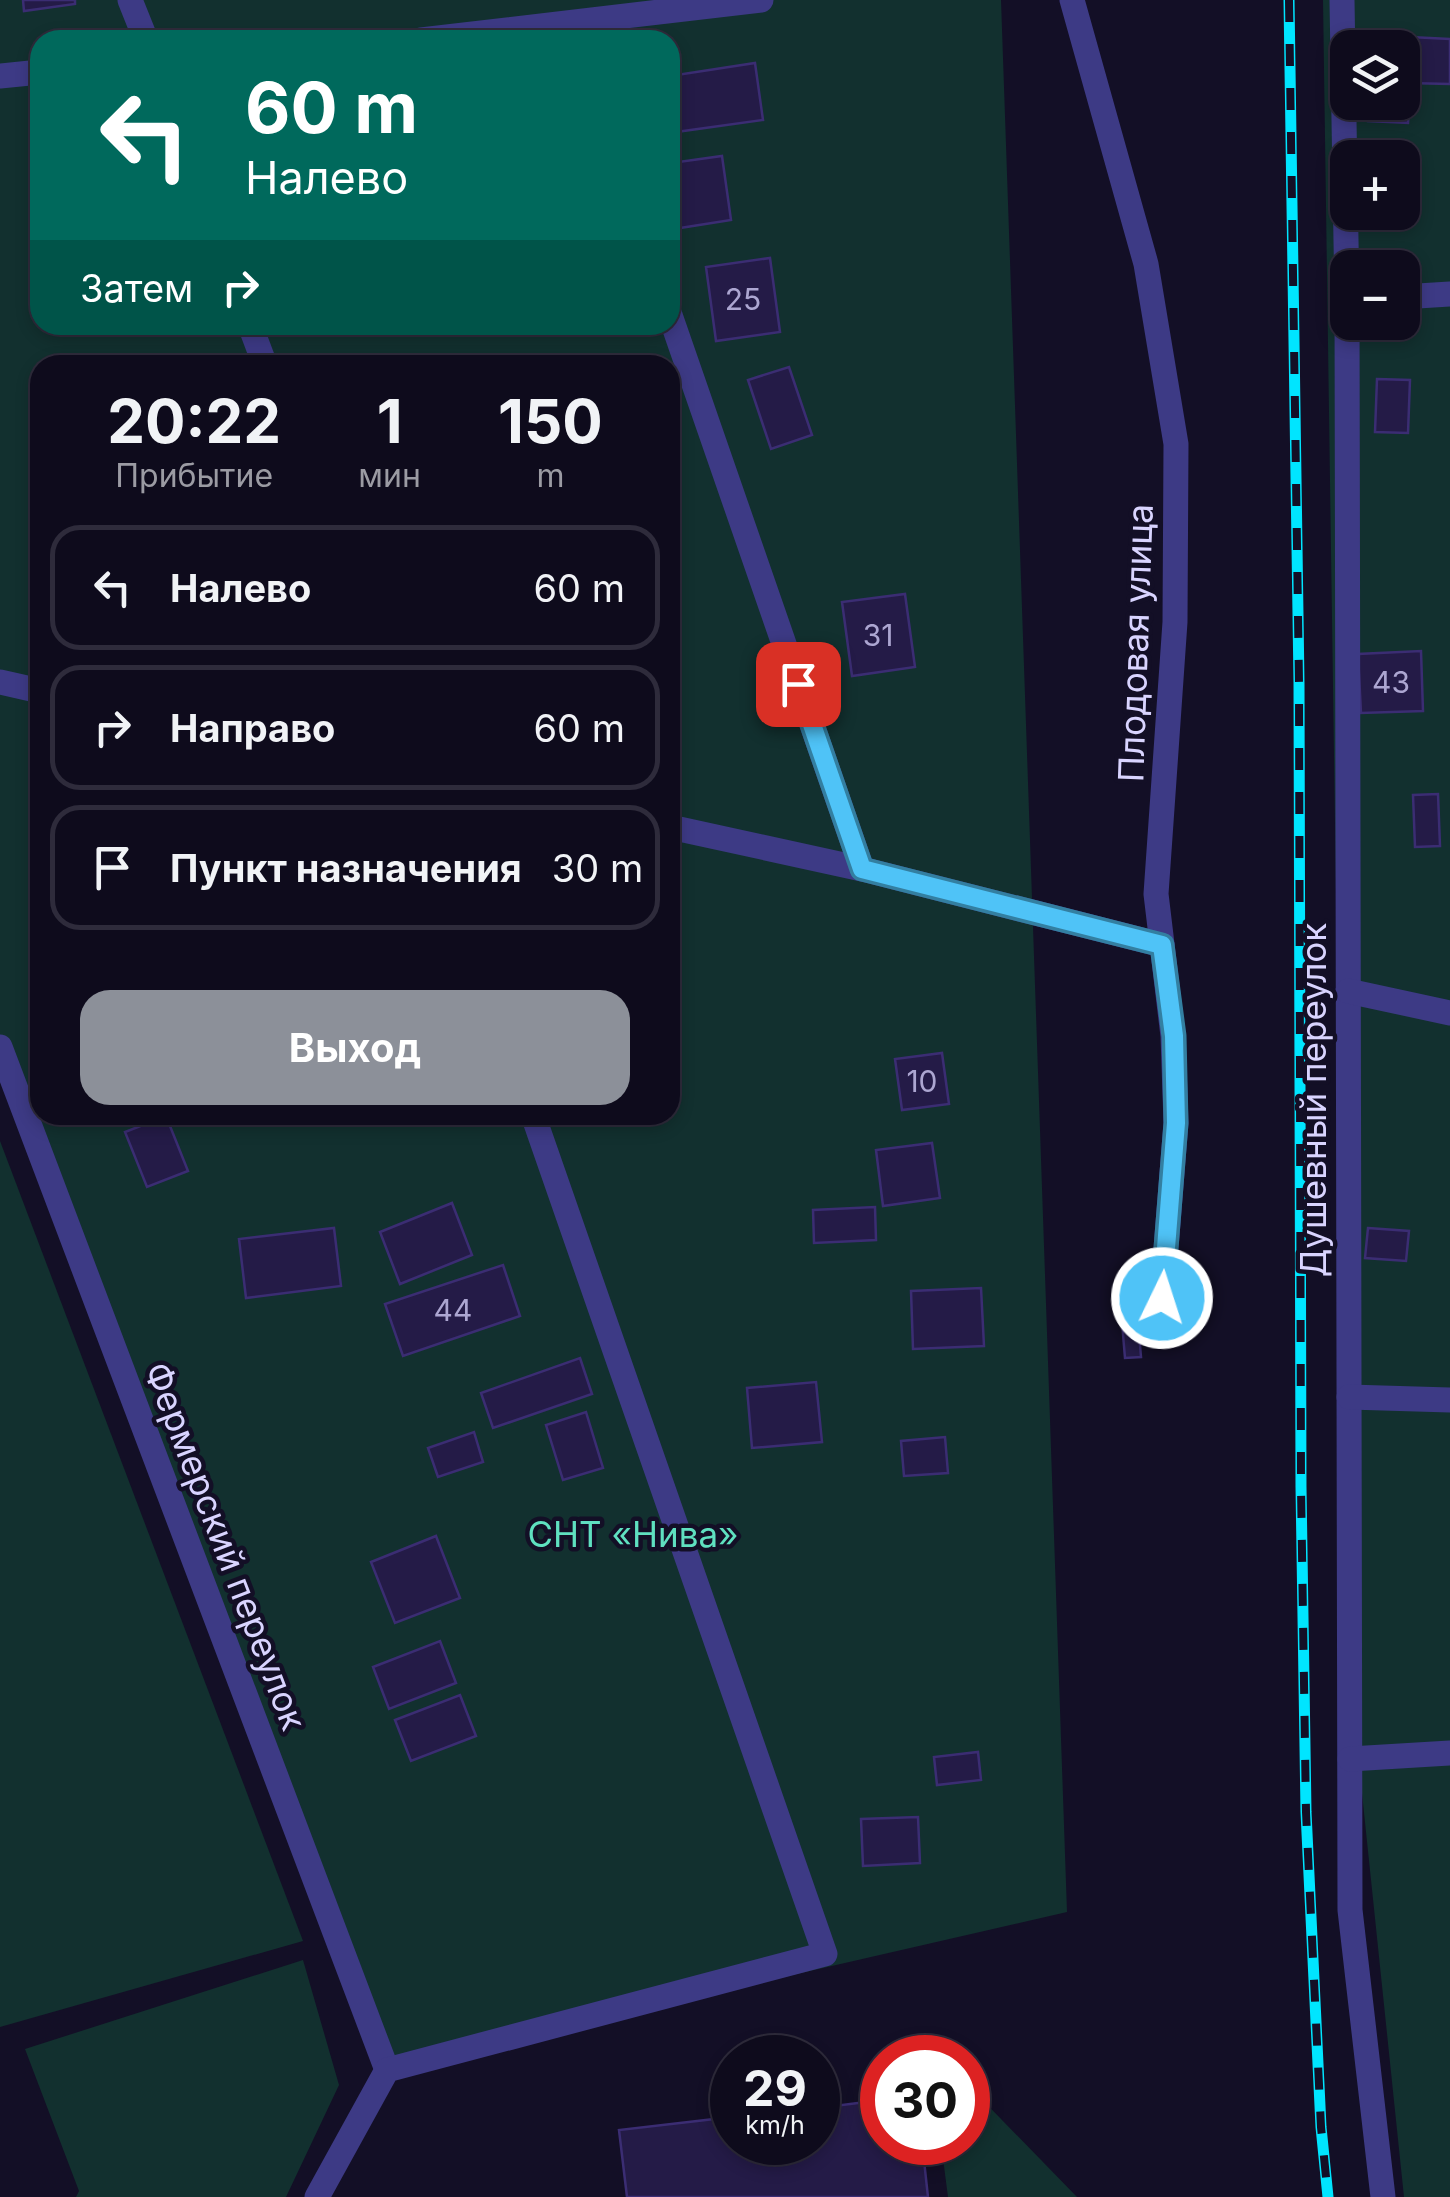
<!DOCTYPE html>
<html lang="ru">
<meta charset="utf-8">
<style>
body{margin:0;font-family:Inter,sans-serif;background:#1c1929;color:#f1f3f6;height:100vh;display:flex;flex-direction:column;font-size:38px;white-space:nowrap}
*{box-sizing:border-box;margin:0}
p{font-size:32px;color:#9b9ba3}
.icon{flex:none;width:55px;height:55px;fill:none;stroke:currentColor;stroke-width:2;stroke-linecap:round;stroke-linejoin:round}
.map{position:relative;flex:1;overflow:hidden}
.drawer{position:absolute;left:30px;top:355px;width:650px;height:770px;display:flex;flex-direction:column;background:#0e0b1c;border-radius:30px;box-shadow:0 5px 15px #0003,0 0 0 2px #2e2b3b}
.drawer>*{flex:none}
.banner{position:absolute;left:30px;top:30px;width:650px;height:305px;border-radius:30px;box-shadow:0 5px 15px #0003,0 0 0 2px #2e2b3b;background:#00695c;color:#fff;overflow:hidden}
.tools{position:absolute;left:1330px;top:30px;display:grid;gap:20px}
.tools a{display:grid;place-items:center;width:90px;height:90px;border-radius:20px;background:#0e0b1c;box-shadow:0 5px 15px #0003,0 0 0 2px #2e2b3b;font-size:50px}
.speed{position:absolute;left:710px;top:2035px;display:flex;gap:20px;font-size:50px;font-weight:700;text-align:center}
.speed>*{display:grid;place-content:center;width:130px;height:130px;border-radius:50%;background:#0e0b1c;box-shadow:0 5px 15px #0003,0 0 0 2px #2e2b3b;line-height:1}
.speed small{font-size:25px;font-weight:400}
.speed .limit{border:15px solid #d22;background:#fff;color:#111}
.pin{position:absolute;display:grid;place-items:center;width:85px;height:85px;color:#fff;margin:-42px;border-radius:20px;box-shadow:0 5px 15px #0006}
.me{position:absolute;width:110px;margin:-55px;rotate:4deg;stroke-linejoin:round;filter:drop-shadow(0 0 8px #0008)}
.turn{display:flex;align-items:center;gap:35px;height:210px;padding:0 50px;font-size:45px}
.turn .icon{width:130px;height:130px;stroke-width:2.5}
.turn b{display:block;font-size:70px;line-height:85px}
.then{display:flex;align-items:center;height:95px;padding:0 50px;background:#0003;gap:20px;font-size:38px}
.eta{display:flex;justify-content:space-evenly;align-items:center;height:170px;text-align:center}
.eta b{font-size:60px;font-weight:700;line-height:70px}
.cta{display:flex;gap:20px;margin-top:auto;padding:20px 50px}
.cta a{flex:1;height:115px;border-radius:30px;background:#8c9099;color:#fff;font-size:40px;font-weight:700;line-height:115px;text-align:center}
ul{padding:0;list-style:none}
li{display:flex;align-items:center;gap:30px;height:125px;margin:0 20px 15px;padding:0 30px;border:5px solid #2e2b3b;border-radius:30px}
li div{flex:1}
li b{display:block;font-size:38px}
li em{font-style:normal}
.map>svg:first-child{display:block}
.green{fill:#12302f;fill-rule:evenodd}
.building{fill:#241b47;stroke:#3b2d73;stroke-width:2.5}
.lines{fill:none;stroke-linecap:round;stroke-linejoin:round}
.minor{stroke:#3d3a85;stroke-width:25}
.rail-casing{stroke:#00e5ff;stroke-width:11}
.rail{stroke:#130f26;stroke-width:8;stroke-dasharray:22;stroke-linecap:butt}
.route-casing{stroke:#337fa1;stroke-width:25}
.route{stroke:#4fc3f7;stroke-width:18}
.labels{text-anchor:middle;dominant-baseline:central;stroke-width:9;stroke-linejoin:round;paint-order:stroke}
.number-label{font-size:30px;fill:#aca6d1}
.street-label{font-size:35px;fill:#d9d4ff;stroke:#130f26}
.park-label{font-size:35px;fill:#5fe0c0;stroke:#130f26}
</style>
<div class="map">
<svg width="1450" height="2197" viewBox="0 0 1450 2197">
<rect width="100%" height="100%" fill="#130f26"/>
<!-- green -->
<g class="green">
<path d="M0,0H1001L1067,1912L387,2068L0,1041ZM40,40H670V325H40ZM40,365H670V1115H40Z"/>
<path d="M1323,0H1450V2197H1404L1347,1649ZM1348,48H1402V102H1348ZM1348,158H1402V212H1348ZM1348,268H1402V322H1348Z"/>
<path d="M0,1141L303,1941L0,2027Z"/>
<path d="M303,1960L339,2085L286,2197H76L79,2191L25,2049Z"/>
<path d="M968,2085L1077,2197H948L941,2143L968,2142Z"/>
</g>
<!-- building -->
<g class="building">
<path d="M23,0H75V4L24,11Z"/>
<path d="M1410,37L1450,39V84L1408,83Z"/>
<path d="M755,63L763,120L676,132L670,76Z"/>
<path d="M1402,95H1410L1408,123L1368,121L1369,102H1402Z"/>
<path d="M722,156L731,220L680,228L671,163Z"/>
<path d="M770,258L780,332L716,341L706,267Z"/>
<path d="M789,367L812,435L771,449L748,380Z"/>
<path d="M1377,379L1410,380L1408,433L1375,432Z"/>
<path d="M905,594L915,667L852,676L842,602Z"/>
<path d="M1421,651L1423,711L1361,713L1358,654Z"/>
<path d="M1438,794L1440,846L1415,847L1413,795Z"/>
<path d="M942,1053L949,1104L902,1110L895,1059Z"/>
<path d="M166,1116L188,1171L147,1187L125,1132Z"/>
<path d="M932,1143L940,1198L883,1206L876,1150Z"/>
<path d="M452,1203L472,1255L400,1284L380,1232Z"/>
<path d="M875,1207L876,1240L814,1243L813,1210Z"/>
<path d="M334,1228L341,1286L246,1298L239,1239Z"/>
<path d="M1368,1228L1409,1231L1406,1261L1365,1258Z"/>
<path d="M503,1265L520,1316L403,1356L385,1304Z"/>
<path d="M981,1288L984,1346L913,1349L911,1291Z"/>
<path d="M1138,1321L1141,1357L1125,1358L1122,1322Z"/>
<path d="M580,1358L592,1394L493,1428L481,1393Z"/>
<path d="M816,1382L822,1442L752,1448L747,1388Z"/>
<path d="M586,1412L603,1468L563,1480L546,1425Z"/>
<path d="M474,1432L483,1462L438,1477L428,1448Z"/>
<path d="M945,1437L948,1473L904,1476L901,1441Z"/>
<path d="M436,1536L460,1598L395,1623L371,1562Z"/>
<path d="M440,1641L456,1683L389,1709L373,1667Z"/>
<path d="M460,1695L476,1736L411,1761L395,1720Z"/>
<path d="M978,1752L981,1780L937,1785L934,1757Z"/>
<path d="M918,1817L920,1863L863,1866L861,1819Z"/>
<path d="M882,2100V2142H922L928,2197H627L619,2130L732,2117V2142H818V2108Z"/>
</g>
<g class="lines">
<!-- minor -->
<g class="minor">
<path d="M130,0L146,40"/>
<path d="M1072,0L1146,264L1176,444L1175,622L1156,894L1173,1036L1176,1123L1162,1298"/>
<path d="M1342,0L1347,300L1350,1910L1383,2197"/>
<path d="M421,40L761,0"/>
<path d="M0,76L40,72"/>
<path d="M1402,297L1450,294"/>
<path d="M670,315L862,869"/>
<path d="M250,325L265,365"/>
<path d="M0,682L40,691"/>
<path d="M670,827L862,869L1162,945"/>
<path d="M1348,991L1450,1013"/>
<path d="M0,1047L387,2070"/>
<path d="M1349,1397L1450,1400"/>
<path d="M1350,1759L1450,1753"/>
<path d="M317,2197L387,2070L825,1954L533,1115"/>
</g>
<defs>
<path id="rail" d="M1289,0L1299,683L1301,1487L1306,1812L1321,2127L1328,2197"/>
</defs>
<!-- rail casing -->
<use href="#rail" class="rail-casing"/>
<!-- rail -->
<use href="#rail" class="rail"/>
</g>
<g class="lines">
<defs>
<path id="route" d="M798,684L862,869L1162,945L1174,1036L1176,1123L1162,1298"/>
</defs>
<!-- route casing -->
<use href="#route" class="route-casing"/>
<!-- route -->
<use href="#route" class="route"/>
</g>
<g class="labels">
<!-- number labels -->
<g class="number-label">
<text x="743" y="299">25</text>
<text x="878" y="635">31</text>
<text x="1391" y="682">43</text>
<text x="922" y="1081">10</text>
<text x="453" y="1310">44</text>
</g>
<!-- street labels -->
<g class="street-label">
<text transform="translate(1135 643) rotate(-88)">Плодовая улица</text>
<text transform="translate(1313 1100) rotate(-90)">Душевный переулок</text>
<text transform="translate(226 1546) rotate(69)">Фермерский переулок</text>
</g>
<!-- park labels -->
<g class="park-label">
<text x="633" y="1534">СНТ «Нива»</text>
</g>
</g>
</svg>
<div class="tools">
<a><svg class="icon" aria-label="layers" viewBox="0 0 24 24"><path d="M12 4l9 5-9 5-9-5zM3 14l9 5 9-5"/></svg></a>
<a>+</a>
<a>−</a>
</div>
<div class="speed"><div>29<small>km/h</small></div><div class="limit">30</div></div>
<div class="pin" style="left:798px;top:684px;background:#d93025"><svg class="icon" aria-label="arrive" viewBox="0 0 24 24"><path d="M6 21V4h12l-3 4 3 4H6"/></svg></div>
<svg class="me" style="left:1162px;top:1298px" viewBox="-20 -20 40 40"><circle r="17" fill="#4fc3f7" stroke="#fff" stroke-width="3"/><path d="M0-11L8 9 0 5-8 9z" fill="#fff"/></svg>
<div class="banner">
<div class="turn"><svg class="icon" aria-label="left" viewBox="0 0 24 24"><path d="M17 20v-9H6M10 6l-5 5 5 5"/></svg><div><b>60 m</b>Налево</div></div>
<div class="then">Затем<svg class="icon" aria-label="right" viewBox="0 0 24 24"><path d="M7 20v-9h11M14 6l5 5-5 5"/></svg></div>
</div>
<section class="drawer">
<div class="eta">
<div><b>20:22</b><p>Прибытие</p></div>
<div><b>1</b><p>мин</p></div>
<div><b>150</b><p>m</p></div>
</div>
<ul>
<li><svg class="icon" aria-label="left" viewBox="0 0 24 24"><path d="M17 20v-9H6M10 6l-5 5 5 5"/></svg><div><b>Налево</b></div><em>60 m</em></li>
<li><svg class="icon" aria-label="right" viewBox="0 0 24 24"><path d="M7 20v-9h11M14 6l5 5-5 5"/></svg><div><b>Направо</b></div><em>60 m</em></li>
<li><svg class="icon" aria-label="arrive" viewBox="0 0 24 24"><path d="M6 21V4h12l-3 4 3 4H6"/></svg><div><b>Пункт назначения</b></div><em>30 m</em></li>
</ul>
<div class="cta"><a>Выход</a></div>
</section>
</div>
